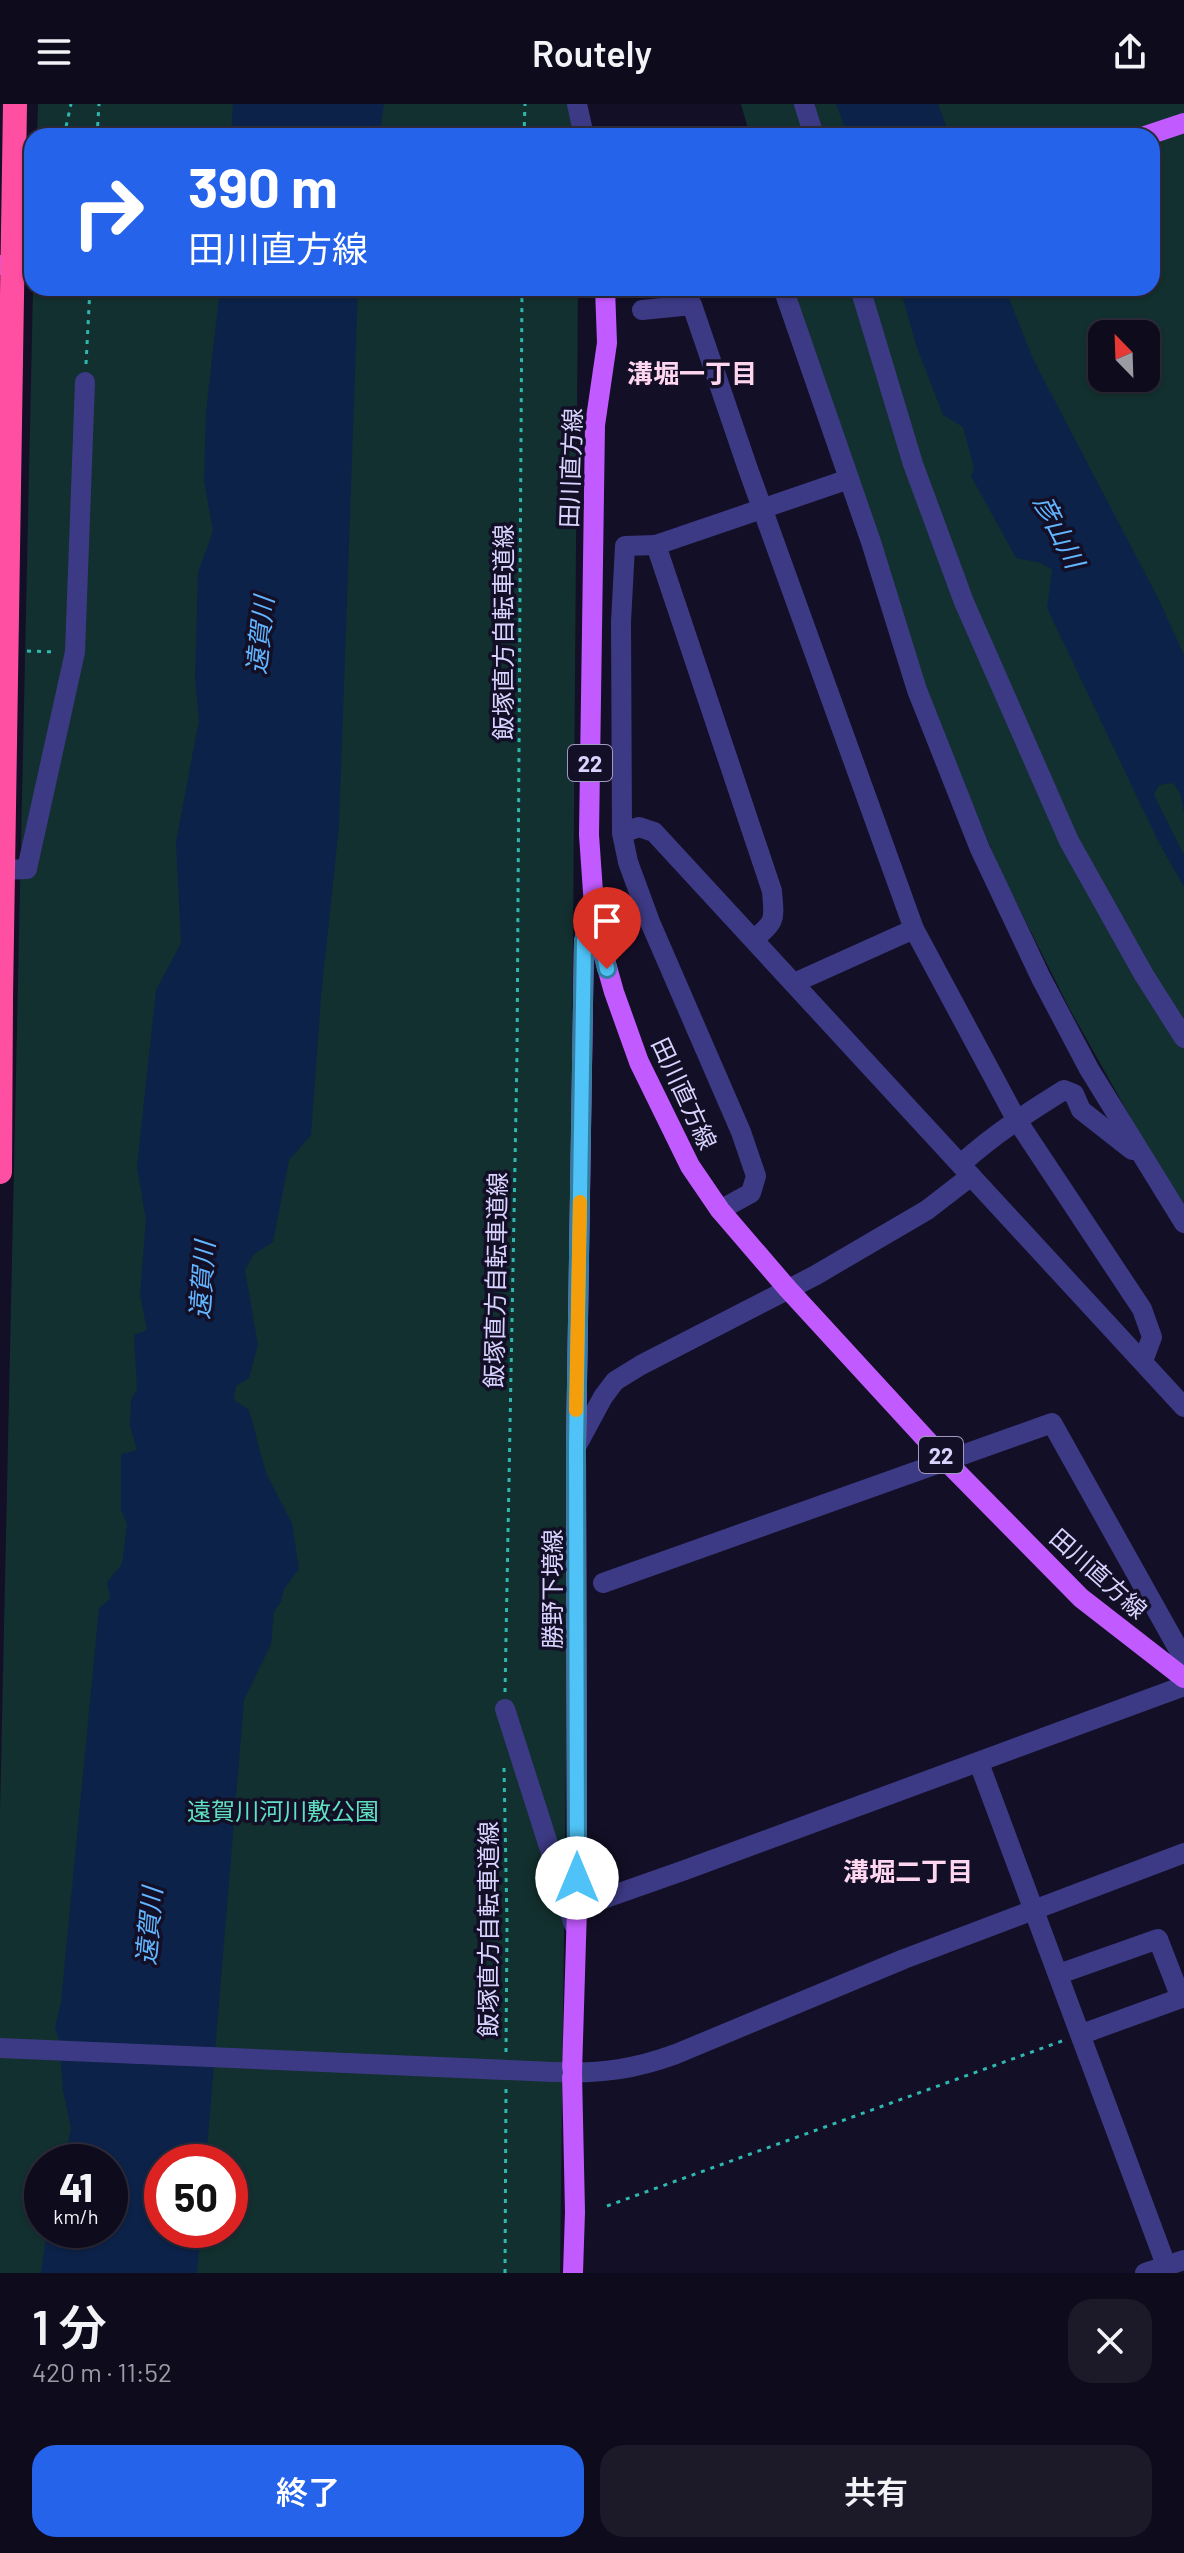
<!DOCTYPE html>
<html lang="ja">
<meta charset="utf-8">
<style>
body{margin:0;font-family:Barlow,"Noto Sans JP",sans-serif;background:#1c1929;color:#f1f3f6;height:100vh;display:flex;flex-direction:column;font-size:30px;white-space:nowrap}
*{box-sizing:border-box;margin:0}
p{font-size:26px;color:#9b9ba3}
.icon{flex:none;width:44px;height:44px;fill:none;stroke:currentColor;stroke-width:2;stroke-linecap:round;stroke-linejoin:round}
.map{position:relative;height:2169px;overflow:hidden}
.sheet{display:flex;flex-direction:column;background:#0e0b1c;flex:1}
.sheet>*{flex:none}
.top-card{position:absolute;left:24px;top:24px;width:1136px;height:168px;border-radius:24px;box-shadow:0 2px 6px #0004,0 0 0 2px #2e2b3b;background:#2563eb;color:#fff;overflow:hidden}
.needle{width:52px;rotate:337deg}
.fabs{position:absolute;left:1088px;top:216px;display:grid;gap:16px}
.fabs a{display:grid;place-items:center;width:72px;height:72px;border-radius:16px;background:#0e0b1c;box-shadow:0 2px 6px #0004,0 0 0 2px #2e2b3b;font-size:40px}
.speed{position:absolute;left:24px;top:2040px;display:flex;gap:16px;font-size:40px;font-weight:700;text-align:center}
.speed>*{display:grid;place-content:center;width:104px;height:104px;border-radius:50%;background:#0e0b1c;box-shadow:0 2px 6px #0004,0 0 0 2px #2e2b3b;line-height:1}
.speed small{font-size:20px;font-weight:400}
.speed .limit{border:12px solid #d22;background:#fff;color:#111}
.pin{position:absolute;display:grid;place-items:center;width:68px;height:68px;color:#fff;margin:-82px -34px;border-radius:50% 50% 50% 0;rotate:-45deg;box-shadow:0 0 8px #0007}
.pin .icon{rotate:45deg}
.me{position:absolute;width:88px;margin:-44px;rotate:0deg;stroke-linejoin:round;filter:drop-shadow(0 0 6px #0008)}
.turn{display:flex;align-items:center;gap:28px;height:168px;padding:0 32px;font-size:36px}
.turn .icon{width:104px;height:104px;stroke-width:2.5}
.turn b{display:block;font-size:56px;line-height:68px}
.round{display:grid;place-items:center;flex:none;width:84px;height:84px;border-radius:24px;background:#1c1929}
.summary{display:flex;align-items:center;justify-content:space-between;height:136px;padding:0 32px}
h1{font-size:48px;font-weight:600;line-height:60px}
.primary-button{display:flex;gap:16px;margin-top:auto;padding:16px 32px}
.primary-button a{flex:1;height:92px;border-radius:24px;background:#2563eb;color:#fff;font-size:32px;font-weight:600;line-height:92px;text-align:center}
.primary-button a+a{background:#1c1929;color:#f1f3f6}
header{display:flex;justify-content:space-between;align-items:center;height:104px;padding:0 32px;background:#0e0b1c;font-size:36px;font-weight:600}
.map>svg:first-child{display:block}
.green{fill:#12302f;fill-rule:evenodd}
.water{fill:#0c2248}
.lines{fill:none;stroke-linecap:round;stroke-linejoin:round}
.path{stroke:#2fb8b0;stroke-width:3;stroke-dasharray:4 6;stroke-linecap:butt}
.minor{stroke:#3d3a85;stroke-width:20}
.major{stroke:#c25bff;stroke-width:20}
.highway{stroke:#ff4fa3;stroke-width:24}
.minor-bridge{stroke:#3d3a85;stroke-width:20}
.route-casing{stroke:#337fa1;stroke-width:20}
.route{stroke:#4fc3f7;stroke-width:14}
.slow{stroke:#f59e0b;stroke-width:14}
.labels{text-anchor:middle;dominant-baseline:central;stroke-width:7;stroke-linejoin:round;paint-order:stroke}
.shield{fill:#130f26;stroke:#9e99be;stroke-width:2}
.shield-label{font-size:22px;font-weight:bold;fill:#d9d4ff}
.street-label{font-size:24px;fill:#d9d4ff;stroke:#130f26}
.park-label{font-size:24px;fill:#5fe0c0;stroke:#130f26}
.neighbourhood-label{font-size:26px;font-weight:bold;fill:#ffd6f0;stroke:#130f26}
.water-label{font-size:26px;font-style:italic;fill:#62b6ff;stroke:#130f26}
</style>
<header><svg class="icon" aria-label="menu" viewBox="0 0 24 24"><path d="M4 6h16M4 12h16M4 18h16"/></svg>Routely<svg class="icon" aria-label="share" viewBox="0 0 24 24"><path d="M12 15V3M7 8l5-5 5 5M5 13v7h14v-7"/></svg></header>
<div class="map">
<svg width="1184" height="2169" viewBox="0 0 1184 2169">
<rect width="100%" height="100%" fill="#130f26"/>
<!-- green -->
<g class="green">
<path d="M38,0H583L582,32H37Z"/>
<path d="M741,0H1184V1100L1155,1057L1069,904L999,764L928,591L793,184H1152V32H750ZM1102,230H1146V274H1102Z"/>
<path d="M33,184H578L568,1485L560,2169H0V1708ZM42,2058H110V2126H42ZM162,2058H230V2126H162Z"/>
</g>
<!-- water -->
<g class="water">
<path d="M233,0H384L379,32H231Z"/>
<path d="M836,0H938L950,32H848Z"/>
<path d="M220,184H358L339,722L321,893L311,1031L289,1056L273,1138L254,1150L245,1166L258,1241L249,1274L236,1282L234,1296L249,1306L266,1369L292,1419L299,1465L284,1485L281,1498L274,1507L271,1540L244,1596L206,2058H162V2126H201L197,2169H41L47,2126H110V2058H64L71,2024L63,1987L59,1936L55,1924L61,1898L99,1504L110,1495L107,1478L122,1460L127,1420L121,1406V1350L137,1346L130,1322L131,1296L137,1285L134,1231L147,1226L140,1190L146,1116L137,1063L156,886L181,839L176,738L199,616L195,574L198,468L213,427L204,377L206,308Z"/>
<path d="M900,184H1005L1033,255L1159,496L1184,551V709L1180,689L1173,679L1159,681L1154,691L1184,751V783L1159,739L1047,504L1052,466L1041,459L1016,454L971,372L974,365L963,323L943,311L916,241Z"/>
</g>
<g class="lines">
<!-- path -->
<g class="path">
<path d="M64,32L71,0"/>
<path d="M97,32L99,0"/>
<path d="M524,32L525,0"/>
<path d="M86,260L90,184"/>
<path d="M27,547L55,548"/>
<path d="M505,1588L517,952L522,184"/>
<path d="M504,1664L507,1819L506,1948"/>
<path d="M607,2102L1062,1937"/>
<path d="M505,2169L506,1984"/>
</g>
<!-- minor -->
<g class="minor">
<path d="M577,0L584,32"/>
<path d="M804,0L814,32"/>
<path d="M783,184L871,438L917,586L980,745L1041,874L1089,965L1184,1119"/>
<path d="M860,184L913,360L964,498L1069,737L1144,871L1184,934"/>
<path d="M642,206L692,201L748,365L914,825L1016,1015L1142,1205L1152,1233L1143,1257"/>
<path d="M656,441L625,442L621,518L622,729L628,758L650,818L741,1028L756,1072L751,1089L720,1106"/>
<path d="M622,729L639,723L654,728L1184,1303"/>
<path d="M3,766L27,765L75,548L85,278"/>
<path d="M754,835C777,817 774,815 772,787L656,441L849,375"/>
<path d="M794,879L914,825"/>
<path d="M961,1060C993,1031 1027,1009 1064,986L1074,990L1081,1006L1132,1046"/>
<path d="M576,1343L603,1293L615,1277L641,1261L816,1171L927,1106L971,1072"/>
<path d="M603,1479L1052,1319L1184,1555"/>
<path d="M505,1605L574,1821"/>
<path d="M979,1659L1166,2161"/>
<path d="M577,1804L685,1766L1184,1582"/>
<path d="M1059,1870L1158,1835L1181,1894"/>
<path d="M1082,1930L1184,1893"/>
<path d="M557,1968C601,1970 635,1965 676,1950L904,1855L1184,1749"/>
<path d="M1145,2169L1184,2156"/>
</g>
<!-- major -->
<g class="major">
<path d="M1145,32L1184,19"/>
<path d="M0,161L32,158"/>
<path d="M605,184L607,239L595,321L589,731L594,802L601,842L614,888L639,958L690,1062L720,1106L787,1184L945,1356L1081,1494L1184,1574"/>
<path d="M573,2169L575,2108L572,1969L577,1804L576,1343L584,837L593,806"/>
</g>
<!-- highway -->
<path class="highway" d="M0,1068L1,895L15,0"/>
<!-- minor-bridge -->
<path class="minor-bridge" d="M0,1944L553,1968"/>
</g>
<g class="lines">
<defs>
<path id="route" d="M577,1774L576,1343L584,837L594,802L607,865"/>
</defs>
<!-- route casing -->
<use href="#route" class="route-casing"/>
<!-- route -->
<use href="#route" class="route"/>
<!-- slow -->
<path class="slow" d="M576,1306L580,1098"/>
</g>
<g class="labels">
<!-- shield labels -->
<g class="shield">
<rect x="568" y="641" width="44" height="36" rx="6"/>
<rect x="919" y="1333" width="44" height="36" rx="6"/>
</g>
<g class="shield-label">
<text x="590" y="659">22</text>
<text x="941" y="1351">22</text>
</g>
<!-- street labels -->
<g class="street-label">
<text transform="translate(570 364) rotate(-88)">田川直方線</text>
<text transform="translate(502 528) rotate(-90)">飯塚直方自転車道線</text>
<text transform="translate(685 989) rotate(65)">田川直方線</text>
<text transform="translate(495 1176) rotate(-89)">飯塚直方自転車道線</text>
<text transform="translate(1099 1469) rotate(42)">田川直方線</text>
<text transform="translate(551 1485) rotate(-90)">勝野下境線</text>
<text transform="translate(487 1825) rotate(-90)">飯塚直方自転車道線</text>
</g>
<!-- park labels -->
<g class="park-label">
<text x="283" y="1706">遠賀川河川敷公園</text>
</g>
<!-- neighbourhood labels -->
<g class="neighbourhood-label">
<text x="692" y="268">溝堀一丁目</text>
<text x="908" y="1766">溝堀二丁目</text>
</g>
<!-- water labels -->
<g class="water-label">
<text transform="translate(1060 427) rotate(63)">彦山川</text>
<text transform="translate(259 531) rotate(-84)">遠賀川</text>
<text transform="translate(201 1176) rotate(-86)">遠賀川</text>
<text transform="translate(148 1822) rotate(-85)">遠賀川</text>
</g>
</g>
</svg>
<div class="fabs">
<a><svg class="needle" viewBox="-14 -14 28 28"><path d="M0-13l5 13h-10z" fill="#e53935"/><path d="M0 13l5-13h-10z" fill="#9b9ba3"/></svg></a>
</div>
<div class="speed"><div>41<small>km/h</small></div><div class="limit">50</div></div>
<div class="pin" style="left:607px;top:865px;background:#d93025"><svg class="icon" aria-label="arrive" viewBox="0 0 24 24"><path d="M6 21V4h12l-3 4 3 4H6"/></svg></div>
<svg class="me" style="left:577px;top:1774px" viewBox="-20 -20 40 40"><circle r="19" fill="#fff"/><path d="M0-13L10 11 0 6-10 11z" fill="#4fc3f7"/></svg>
<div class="top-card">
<div class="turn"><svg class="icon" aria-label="right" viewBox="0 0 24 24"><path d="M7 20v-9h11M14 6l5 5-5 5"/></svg><div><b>390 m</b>田川直方線</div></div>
</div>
</div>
<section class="sheet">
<div class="summary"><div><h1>1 分</h1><p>420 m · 11:52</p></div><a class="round"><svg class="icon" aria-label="close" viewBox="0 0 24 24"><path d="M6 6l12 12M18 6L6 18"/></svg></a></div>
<div class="primary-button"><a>終了</a><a>共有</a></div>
</section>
